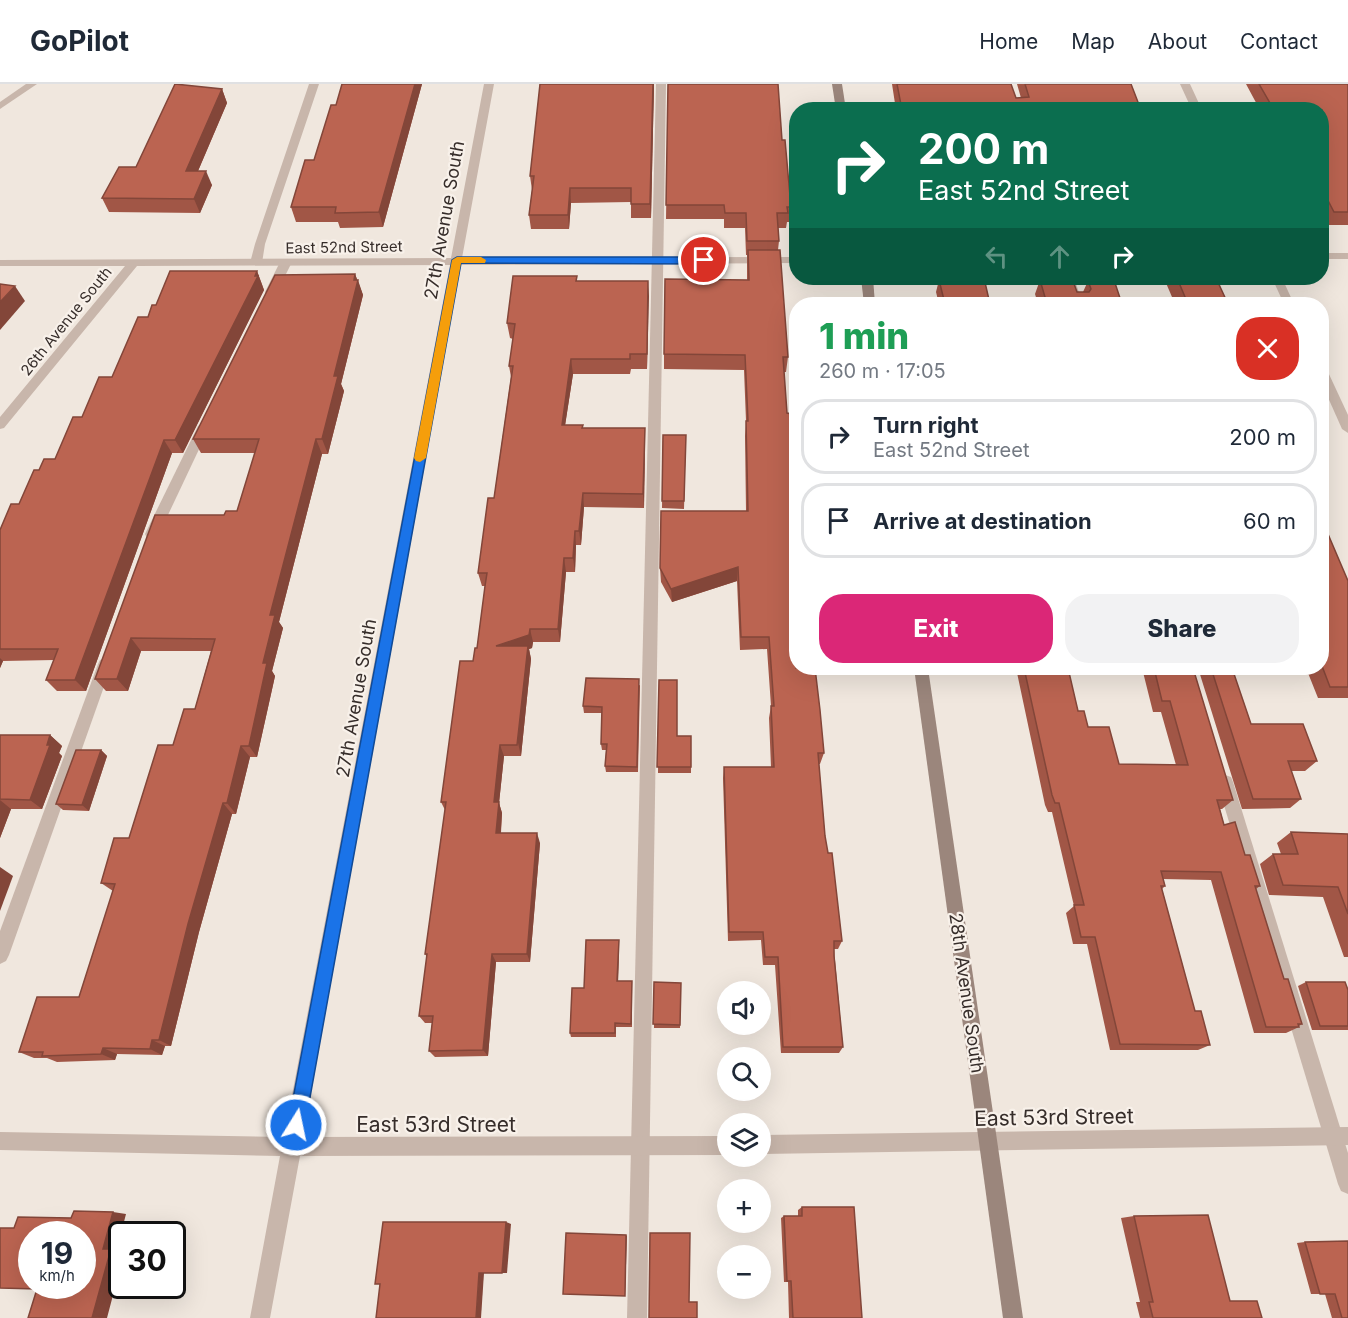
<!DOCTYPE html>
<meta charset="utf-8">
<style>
body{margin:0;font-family:Inter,sans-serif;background:#f2f2f3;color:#1f2937;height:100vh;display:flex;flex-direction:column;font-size:22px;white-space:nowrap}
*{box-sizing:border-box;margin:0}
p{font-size:20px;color:#747a83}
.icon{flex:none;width:33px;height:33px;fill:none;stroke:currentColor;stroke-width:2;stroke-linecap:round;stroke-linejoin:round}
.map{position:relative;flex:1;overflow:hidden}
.drawer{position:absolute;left:789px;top:213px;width:540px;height:378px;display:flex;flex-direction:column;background:#fff;border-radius:24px;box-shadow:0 6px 24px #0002}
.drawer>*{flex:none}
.hud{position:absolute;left:789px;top:18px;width:540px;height:183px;border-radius:24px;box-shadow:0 6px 24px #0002;background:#0b6e4f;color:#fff;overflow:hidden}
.buttons{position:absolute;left:717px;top:897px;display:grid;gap:12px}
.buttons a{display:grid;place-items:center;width:54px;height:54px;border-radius:50%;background:#fff;box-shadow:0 6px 24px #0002;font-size:30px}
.speed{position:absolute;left:18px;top:1137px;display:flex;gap:12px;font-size:30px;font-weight:700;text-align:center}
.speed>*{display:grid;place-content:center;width:78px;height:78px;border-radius:50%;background:#fff;box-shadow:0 6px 24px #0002;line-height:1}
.speed small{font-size:15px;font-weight:400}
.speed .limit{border:3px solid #111;border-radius:9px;background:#fff;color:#111}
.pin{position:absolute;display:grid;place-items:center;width:51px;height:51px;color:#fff;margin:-26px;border:3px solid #fff;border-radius:50%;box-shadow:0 2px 6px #0007}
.me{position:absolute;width:66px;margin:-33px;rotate:10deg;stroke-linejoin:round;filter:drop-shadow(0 0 4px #0008)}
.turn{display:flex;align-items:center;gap:21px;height:126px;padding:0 30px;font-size:27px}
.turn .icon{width:78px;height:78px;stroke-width:2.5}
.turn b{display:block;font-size:42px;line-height:51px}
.lanes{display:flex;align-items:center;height:57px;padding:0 30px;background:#0003;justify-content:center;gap:30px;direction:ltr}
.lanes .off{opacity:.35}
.round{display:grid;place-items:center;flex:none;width:63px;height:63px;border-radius:24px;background:#f2f2f3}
.summary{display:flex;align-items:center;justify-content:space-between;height:102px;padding:0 30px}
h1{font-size:36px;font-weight:800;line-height:45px;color:#1e9e55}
.primary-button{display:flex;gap:12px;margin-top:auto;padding:12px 30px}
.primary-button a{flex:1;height:69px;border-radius:24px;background:#db2777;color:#fff;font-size:24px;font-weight:800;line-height:69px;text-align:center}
.primary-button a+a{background:#f2f2f3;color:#1f2937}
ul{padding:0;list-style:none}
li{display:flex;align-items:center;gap:18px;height:75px;margin:0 12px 9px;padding:0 18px;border:3px solid #e0e1e3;border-radius:24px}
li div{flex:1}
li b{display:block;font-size:22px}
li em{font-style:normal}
header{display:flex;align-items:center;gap:36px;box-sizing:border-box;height:84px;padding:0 30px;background:#fff;border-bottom:2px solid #e0e1e3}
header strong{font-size:28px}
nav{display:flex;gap:33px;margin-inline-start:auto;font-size:21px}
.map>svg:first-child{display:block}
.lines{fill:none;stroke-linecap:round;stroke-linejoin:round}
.lane{fill:#c8b6ab;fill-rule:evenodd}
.street{fill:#c8b6ab;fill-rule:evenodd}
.secondary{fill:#9b867c;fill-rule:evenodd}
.wall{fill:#a15646}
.shaded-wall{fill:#834639}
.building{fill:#bb6451;stroke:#834639;stroke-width:1.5;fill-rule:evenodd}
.route{fill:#1a73e8;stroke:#114b97;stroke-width:1.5}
.slow{fill:#f59e0b}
.labels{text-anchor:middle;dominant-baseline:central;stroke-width:4.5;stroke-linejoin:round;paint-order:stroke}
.far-street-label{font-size:15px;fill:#362d2a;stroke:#f8f1ea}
.street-label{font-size:18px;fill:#362d2a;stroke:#f8f1ea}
.near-street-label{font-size:21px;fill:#362d2a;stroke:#f8f1ea}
</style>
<header>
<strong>GoPilot</strong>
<nav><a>Home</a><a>Map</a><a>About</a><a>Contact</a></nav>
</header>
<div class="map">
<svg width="1348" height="1234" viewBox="0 0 1348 1234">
<rect width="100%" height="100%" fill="#f0e7de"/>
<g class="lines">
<!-- lane -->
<g class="lane">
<path d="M309,0H319L265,160L262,179L260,181H252L250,179L255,160Z"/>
<path d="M656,0H666L647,1234H627Z"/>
<path d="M286,175L292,178L277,208L275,211H267L265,208L280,178Z"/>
<path d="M1064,194H1074L1083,220H1073Z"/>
<path d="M204,338L210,342L159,450L152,455L147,454L145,450L198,342Z"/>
<path d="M105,574L110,576L112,580L9,871L6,877L0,880V847L98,580L100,576Z"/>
<path d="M1225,691L1231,693L1233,698L1348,1069V1110L1341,1107L1338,1100L1217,698L1219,693Z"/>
</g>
<!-- street -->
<g class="street">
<path d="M26,0H37L0,25V18Z"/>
<path d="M484,0H494L462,174L796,173V179L461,181L303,1053L728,1052V1071L300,1072L270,1234H250L280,1072L0,1066V1048L284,1053L450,181L137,182L4,344L0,345V333L125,182H0V176L451,174Z"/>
<path d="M1180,0H1190L1202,26H1192Z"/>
<rect x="1322" y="169" width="26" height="6"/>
<path d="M1272,194H1282L1294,220H1284Z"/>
<path d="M1322,284L1328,288L1348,331V349L1342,345L1322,300Z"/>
<path d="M1348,1043V1061L760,1070V1051Z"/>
</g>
<!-- secondary -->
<g class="secondary">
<path d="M832,0H842L846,26H836Z"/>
<path d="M861,194H873L875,220H864Z"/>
<path d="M914,584H928L1023,1234H1003Z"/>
</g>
</g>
<!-- wall -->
<g class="wall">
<path d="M342,0H422L383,143L340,144L338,138H296L291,123L314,76L336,21Z"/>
<path d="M540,0H654L651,134H631V118L571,119L569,145H531L529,131L532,106L530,92Z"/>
<path d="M668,0L782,56L791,123L790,138H787L786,144H778L779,157L778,166L788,273L786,288H784L796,584L824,669L820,680H819L825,752L842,857L838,865H834L843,963L839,969H781L775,881H763L761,856L728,857L723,694L724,683H771L769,634L771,622L767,565L740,566L737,497L672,518L661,498L660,484L746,427L745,352L746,337L744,286L664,285V270L747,196V171H746L745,144H724V135H666Z"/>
<path d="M892,0H1011L1016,14H1021L1017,0H1131L1141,26H896Z"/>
<path d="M1246,0H1348V141H1327L1322,131V26H1260Z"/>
<path d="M222,5L227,19L198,87L212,101L200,129L109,128L102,114Z"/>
<path d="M257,187L264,206L183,369H172L86,607H57L46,596L54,576L3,577L0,584V446L19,420L39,386L55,375L82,333L112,293L148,233L156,221Z"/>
<path d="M355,190L363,211L341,300L344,307L328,370H322L279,538L283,544L272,587L275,592L257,673H250L236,730H232L199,848L171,962H165L162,971L117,970L115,976L57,978L47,974H34L19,968L79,913L113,807L101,799L129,754L173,661L195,625L211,567H141L128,607H106L95,595L224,431L237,427L255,369H201L193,355Z"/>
<path d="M946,194H984L990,220H939L936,208L939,196H946Z"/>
<path d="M1169,194H1177L1228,220H1175L1166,199Z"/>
<path d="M1040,196L1077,208H1083L1088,197L1122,220H1038L1035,210Z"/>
<path d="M577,197H648L647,285H631L630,290H573L565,341H583V344H645L644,424L584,423L581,461H576L575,488H566L560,558H533L532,564L529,565L531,575L521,672H504L499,719L502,729L501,749L540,759L530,878H496L488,972L435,973L429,967L432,939H425L419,932L427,873L425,870L445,726L441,718L473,577L477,564L485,502H482L478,489L494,414L511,293L509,282L513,255L510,254L507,239Z"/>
<path d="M663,351H686L684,425L662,424Z"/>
<path d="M1348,497V614H1318L1306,584H1322Z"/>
<path d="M1016,584H1068L1078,627L1088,643L1119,680L1176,681L1161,628H1153L1142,584H1193L1233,716L1222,725H1220L1224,741L1245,771L1260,802L1256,805L1284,895L1302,940L1299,942V943L1286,949H1254L1211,796L1163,795L1165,802L1162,805L1195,927L1210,961L1198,966H1110L1087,860H1073L1066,829L1074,822L1052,728H1048L1045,721Z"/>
<path d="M1198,584H1232L1251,640L1317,677L1305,687H1291L1301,715L1290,724L1242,725Z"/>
<path d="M659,596L677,652H691V689H658Z"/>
<path d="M640,601L638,688H606L605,682L606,666H602L601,660L602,629H584L583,622Z"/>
<path d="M0,651H50L62,662L59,669L62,672L42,725H11L0,754Z"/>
<path d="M101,666L107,672L89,727L63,726L56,720Z"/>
<path d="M1291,748L1348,750V873H1344L1323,813L1269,811L1260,780L1273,770H1281L1277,759Z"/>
<path d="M619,860L618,897H632V943H616V953H571L570,949L584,904Z"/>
<path d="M654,898L681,899L680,944H654Z"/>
<path d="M1306,898L1348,906V946H1312L1298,902Z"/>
<path d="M802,1123L862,1234H789L788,1198H784L781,1134L784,1132H798V1126Z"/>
<path d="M1134,1132L1230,1217L1262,1234H1140L1136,1218H1140L1121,1134Z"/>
<path d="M1305,1158L1348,1234H1332L1325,1210H1311L1297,1159Z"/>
</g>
<!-- shaded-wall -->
<g class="shaded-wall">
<path d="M415,0H422L383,143L379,128Z"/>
<path d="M653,0H654L651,134L650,120Z"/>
<path d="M222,5L227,19L192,101L186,87Z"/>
<path d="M206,87L212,101L200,129L194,115Z"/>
<path d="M570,104L571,119L569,145L568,131Z"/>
<path d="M257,187L264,206L183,369L175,356Z"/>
<path d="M355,190L358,198V196L363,211L341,300L344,307L328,370L322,355Z"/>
<path d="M648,197L649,212L647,285V270Z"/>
<path d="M15,202L25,217L0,246V218Z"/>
<path d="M571,275L573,290L563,355L562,341Z"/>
<path d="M645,344V359L644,424L643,410Z"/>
<path d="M316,355L322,370L279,538L283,544L272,587L275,592L257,673L249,662L270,531Z"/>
<path d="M164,356L172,369L86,607L75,596Z"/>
<path d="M583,409L584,423L581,461L579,447Z"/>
<path d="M575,447L576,461L575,488L573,474Z"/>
<path d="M564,474L566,488L560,558L558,545Z"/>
<path d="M738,483L737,497L672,518L671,505Z"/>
<path d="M530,545L533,558L532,564L529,565L531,575L521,672L496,562Z"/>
<path d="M131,554L141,567L128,607L117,595Z"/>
<path d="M0,574L3,577L0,584Z"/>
<path d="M50,651L62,662L59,669L62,672L42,725L30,716Z"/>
<path d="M500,661L504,672L499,719L502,729L500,759L496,749L494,718Z"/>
<path d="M241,662L250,673L236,730L227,719Z"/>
<path d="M101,666L107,672L89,727L82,721Z"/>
<path d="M0,716L11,725L0,754Z"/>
<path d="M223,719L232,730L199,848L171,962L159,956L188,840Z"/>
<path d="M537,749L540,759L530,878L527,870Z"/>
<path d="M0,783L13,792L0,827Z"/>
<path d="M619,856V860L618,901L617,897Z"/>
<path d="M492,870L496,878L488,972L483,966Z"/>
<path d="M152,956L165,962L162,971L150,965Z"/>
<path d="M103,964L117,970L115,976L101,970Z"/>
<path d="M113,1128L126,1130L117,1165L122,1166V1177L107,1234H92L103,1165Z"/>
<path d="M506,1138L511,1140L507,1189H502Z"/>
<path d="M626,1151L627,1152L625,1212Z"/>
<path d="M479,1189H484L481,1234H476Z"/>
</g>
<!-- building -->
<g class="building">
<path d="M175,0L222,5L186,87H206L194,115L102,114L119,83H136Z"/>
<path d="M342,0H415L379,128L335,129L336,123H291L305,76H314L331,21H336Z"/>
<path d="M540,0H653L650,120H631V104H570L568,131H529L534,92H530Z"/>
<path d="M668,0H778L782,56H785L791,123H787L788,129H777L779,157H747L746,129H725L724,121H666Z"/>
<path d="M897,0H1011L1016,14L1029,13L1025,0H1131L1141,26H902Z"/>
<path d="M1259,0H1348V128H1334L1322,105V26H1274Z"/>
<path d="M748,166H780L788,273H783L787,329L793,330L796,381V584H815L820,626L824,669H818L825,752L828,769H832L842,857H834V872L843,963H783L778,873H765L763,848H729L724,683H774L771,622H774L769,553H741L738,483L671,505L660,484L661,427H748L746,337H748L745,271L664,270L665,195L749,196Z"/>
<path d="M170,187H257L255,192H258L175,356H164L75,596H46L58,565H0V446L11,420H19L34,386H39L44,375H55L73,333H82L99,293H112L138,233H148L152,221H156Z"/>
<path d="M355,190L354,196H358L334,292H338L322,355H316L270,531H275L263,579H267L249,662H241L227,719H223L188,840L159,956H152L150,965L103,964L101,970L42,972L43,968H19L37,913H79L115,800L101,799L114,754H129L158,661H173L184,625H195L215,555L131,554L117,595H95L155,431H224L226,427H237L259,355H193L275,191Z"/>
<path d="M513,192H577L576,197H648L647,270H630V275H571L562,341H583L582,344H645L643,410L583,409L579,447H575L573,474H564L558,545H530L529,551L496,562H528L517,661H500L494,718H499L496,749H537L527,870H492L483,966L429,967L433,932H419L427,870H425L446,718H441L460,577H473L475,564H477L485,502L487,489H478L488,414H494L513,282H509L515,240L507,239Z"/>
<path d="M948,194H984L990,220H945L939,196H948Z"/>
<path d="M1177,194H1216L1228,220H1188Z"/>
<path d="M1040,196L1073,197L1077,208H1089L1091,205L1088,197L1114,196L1122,220H1047Z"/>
<path d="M0,200L15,202L0,218Z"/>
<path d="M663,351H686L684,417H662Z"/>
<path d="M1322,436L1348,497V603H1330L1322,582Z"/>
<path d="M1024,584H1068L1078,627H1084L1088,643H1109L1119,680L1188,681L1170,617H1162L1154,584H1193L1233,716H1217L1224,741L1235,738L1245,771H1250L1260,802H1255L1284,895H1288L1302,940H1298L1299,943H1266L1221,788L1161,787L1165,802H1161L1195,927H1201L1210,961L1120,960L1095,853H1081L1074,821H1084L1059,719H1055L1052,711Z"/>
<path d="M1211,584H1232L1251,640H1303L1317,677H1288L1301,715H1253Z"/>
<path d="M586,594L639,595L637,683L605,682L607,660H601L602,623L583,622Z"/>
<path d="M659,596H677V652H691V683H657Z"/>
<path d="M0,651H50L47,661H50L30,716L0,715Z"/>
<path d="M76,666H101L82,721L56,720Z"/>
<path d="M1291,748L1348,750V830L1338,803L1283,801L1273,770H1298Z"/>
<path d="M586,856H619L617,897H632L631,940L615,939V949H570L572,904H584Z"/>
<path d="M654,898L681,899L680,941L653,940Z"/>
<path d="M1306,898H1345L1348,906V942H1320Z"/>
<path d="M802,1123H854L862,1234H793L791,1197H787L784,1132H802Z"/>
<path d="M74,1127L113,1128L103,1165H111L92,1234H28L37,1205L0,1204V1144H14L18,1133L71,1134ZM32,1150H82V1202H32Z"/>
<path d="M1208,1131L1230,1217H1257L1262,1234H1153L1149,1218H1153L1134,1132Z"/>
<path d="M383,1138H506L502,1189H479L476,1234H376L380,1200H375Z"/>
<path d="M566,1149L626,1151L625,1212L563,1210Z"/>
<path d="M650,1149H690L689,1218H697V1234H649Z"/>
<path d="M1348,1157V1234H1342L1335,1210H1320L1305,1158Z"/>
</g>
<!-- route -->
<path class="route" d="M457,173H704L709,176L704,180L461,179L305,1041L302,1047L296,1049L290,1047L288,1041L452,176Z"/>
<!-- slow -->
<path class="slow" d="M481,173L486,176L485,179H461L426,374L420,378L416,377L414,374L452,176L457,173Z"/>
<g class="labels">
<!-- far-street labels -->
<g class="far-street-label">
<text transform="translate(344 163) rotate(-1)">East 52nd Street</text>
<text transform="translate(66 237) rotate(-51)">26th Avenue South</text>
</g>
<!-- street labels -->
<g class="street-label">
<text transform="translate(444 136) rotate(-80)">27th Avenue South</text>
<text transform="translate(356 614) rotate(-80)">27th Avenue South</text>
<text transform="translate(967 909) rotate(82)">28th Avenue South</text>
</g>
<!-- near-street labels -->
<g class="near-street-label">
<text transform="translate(1054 1033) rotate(-1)">East 53rd Street</text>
<text x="436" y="1040">East 53rd Street</text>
</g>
</g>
</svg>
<div class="buttons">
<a><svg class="icon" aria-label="sound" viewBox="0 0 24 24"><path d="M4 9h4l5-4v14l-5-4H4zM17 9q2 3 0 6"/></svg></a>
<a><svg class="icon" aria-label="search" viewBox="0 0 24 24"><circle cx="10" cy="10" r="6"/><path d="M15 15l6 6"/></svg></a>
<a><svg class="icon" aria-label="layers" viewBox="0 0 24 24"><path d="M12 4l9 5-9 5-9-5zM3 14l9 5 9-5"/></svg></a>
<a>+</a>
<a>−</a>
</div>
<div class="speed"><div>19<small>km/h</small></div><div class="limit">30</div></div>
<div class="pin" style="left:704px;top:176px;background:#d93025"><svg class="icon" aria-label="arrive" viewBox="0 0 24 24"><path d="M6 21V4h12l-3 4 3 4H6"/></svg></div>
<svg class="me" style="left:296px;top:1041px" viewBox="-20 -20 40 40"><circle r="17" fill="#1a73e8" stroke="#fff" stroke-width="3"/><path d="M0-11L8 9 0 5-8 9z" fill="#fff"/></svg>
<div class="hud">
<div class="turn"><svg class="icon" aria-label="right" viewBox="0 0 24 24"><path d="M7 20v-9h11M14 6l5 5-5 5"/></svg><div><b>200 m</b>East 52nd Street</div></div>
<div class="lanes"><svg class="icon off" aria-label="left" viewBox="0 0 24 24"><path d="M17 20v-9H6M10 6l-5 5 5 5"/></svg><svg class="icon off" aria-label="ahead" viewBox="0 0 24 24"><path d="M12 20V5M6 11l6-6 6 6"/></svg><svg class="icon" aria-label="right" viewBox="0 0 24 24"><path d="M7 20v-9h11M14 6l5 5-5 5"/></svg></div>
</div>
<section class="drawer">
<div class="summary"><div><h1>1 min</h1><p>260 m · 17:05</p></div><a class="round" style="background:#d93025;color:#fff"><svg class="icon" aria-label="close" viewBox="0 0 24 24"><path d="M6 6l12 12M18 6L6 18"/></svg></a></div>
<ul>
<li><svg class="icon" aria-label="right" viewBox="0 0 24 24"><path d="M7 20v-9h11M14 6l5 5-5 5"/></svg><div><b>Turn right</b><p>East 52nd Street</p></div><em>200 m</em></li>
<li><svg class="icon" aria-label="arrive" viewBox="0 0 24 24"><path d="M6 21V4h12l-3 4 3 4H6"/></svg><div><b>Arrive at destination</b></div><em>60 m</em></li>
</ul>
<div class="primary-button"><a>Exit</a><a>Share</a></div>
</section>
</div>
